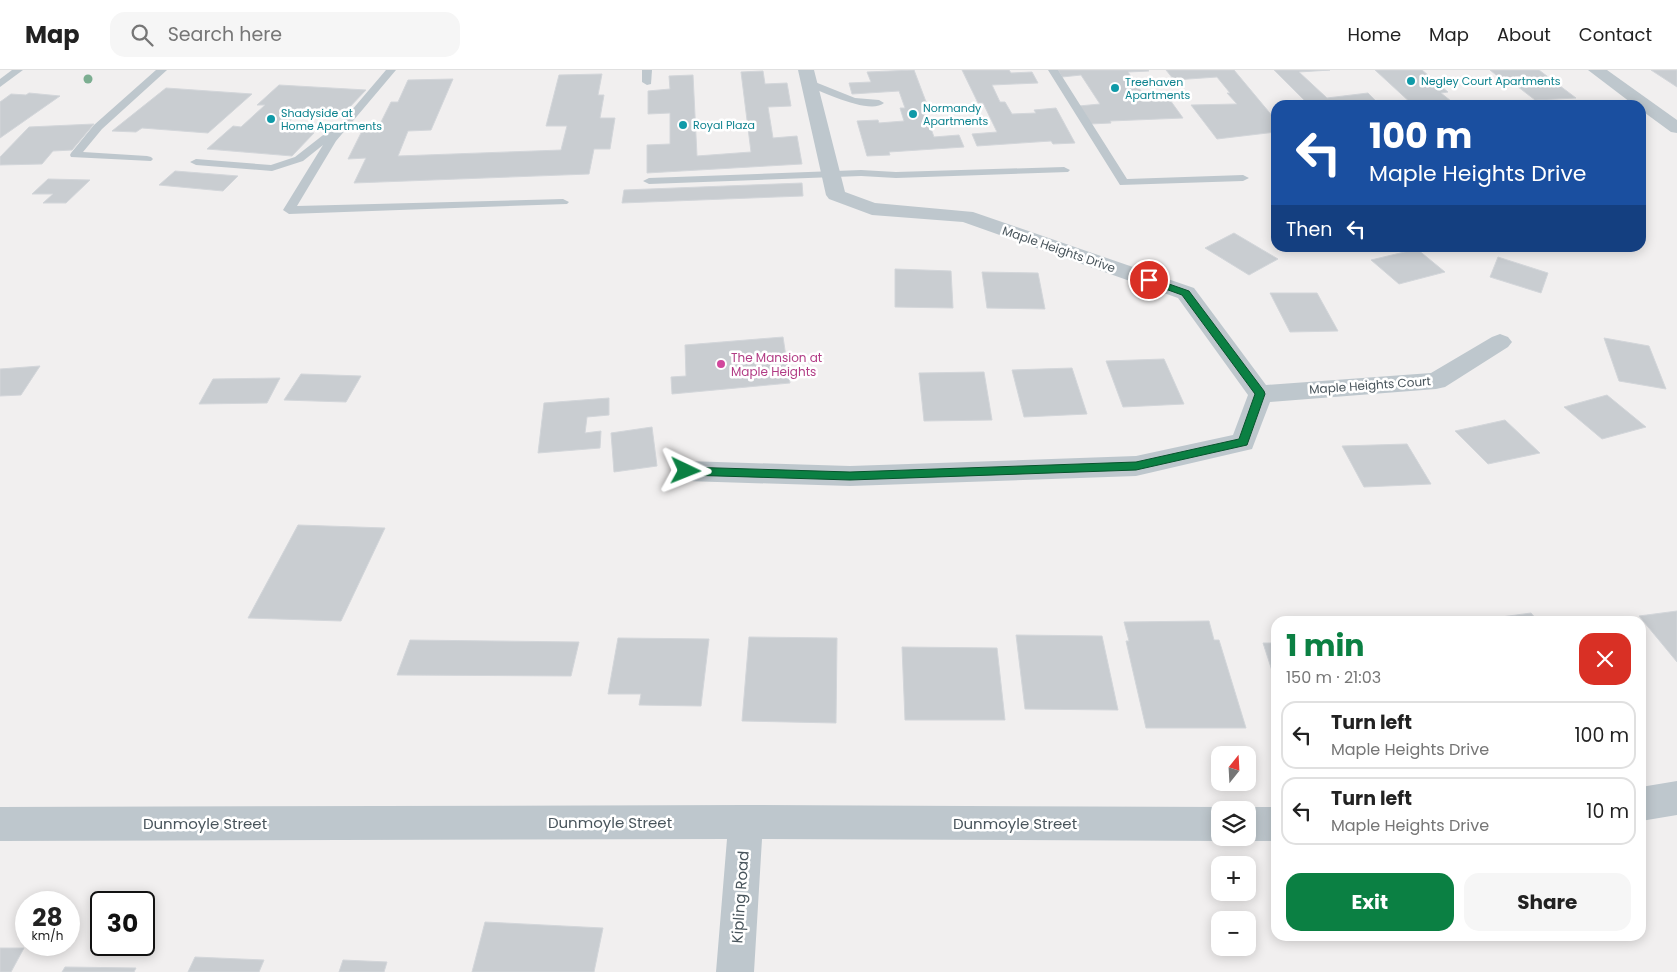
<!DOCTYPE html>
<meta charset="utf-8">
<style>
body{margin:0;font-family:Poppins,sans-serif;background:#f6f6f6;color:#222;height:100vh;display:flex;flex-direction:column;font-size:19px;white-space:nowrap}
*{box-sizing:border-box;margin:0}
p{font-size:16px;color:#767676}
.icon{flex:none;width:28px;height:28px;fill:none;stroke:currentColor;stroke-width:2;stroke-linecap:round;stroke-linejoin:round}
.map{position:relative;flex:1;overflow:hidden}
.sheet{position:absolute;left:1271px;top:546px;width:375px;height:325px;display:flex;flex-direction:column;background:#fff;border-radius:15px;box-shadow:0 2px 12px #0003}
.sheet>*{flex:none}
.hud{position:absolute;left:1271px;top:30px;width:375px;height:152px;border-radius:15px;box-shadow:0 2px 12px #0003;background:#1a4fa0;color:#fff;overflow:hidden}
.needle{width:32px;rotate:18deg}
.buttons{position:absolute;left:1211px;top:676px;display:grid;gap:10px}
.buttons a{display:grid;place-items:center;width:45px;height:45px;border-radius:10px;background:#fff;box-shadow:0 2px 12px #0003;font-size:25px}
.speed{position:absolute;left:15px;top:821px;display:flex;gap:10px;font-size:25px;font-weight:700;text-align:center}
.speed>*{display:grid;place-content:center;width:65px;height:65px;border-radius:50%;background:#fff;box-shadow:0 2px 12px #0003;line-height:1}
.speed small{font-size:12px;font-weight:400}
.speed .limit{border:2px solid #111;border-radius:8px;background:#fff;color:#111}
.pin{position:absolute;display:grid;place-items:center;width:42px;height:42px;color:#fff;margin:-21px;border:2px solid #fff;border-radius:50%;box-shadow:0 1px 5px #0007}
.me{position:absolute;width:55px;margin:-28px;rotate:92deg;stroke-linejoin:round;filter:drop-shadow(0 0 4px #0008)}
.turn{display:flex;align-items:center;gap:18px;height:105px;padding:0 15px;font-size:22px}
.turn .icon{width:65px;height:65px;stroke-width:2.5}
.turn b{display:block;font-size:35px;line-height:42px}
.then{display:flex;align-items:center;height:48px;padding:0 15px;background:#0003;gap:10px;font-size:19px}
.round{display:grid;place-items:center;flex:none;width:52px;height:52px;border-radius:15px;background:#f6f6f6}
.headline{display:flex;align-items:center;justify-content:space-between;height:85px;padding:0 15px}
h1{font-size:30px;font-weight:700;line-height:38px;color:#0b8043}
.button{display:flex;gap:10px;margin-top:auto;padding:10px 15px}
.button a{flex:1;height:58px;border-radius:15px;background:#0b8043;color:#fff;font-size:20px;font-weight:700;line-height:58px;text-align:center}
.button a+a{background:#f6f6f6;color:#222}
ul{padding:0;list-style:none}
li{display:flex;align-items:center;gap:15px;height:68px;margin:0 10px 8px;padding:0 5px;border:2px solid #e0e0e0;border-radius:15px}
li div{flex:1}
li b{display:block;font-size:19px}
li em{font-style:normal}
header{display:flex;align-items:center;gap:30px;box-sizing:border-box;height:70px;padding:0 25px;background:#fff;border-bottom:1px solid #e0e0e0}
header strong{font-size:24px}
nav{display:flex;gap:28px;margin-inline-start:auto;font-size:18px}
.search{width:350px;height:45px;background:#f6f6f6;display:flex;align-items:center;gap:12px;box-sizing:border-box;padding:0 18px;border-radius:15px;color:#767676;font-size:19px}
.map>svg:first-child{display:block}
.building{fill:#c9cdd1;stroke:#d3d6da}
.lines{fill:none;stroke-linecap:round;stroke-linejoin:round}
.service{fill:#bec7cd;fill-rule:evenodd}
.minor{fill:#bec7cd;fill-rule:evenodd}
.tertiary{fill:#bec7cd;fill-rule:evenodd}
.tree{fill:#7cae91}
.route{fill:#0b8043;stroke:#07532c}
.culture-dot{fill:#0f9aa8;stroke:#fff;stroke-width:2}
.hotel-dot{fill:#d1479c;stroke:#fff;stroke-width:2}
.labels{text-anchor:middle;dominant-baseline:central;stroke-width:5;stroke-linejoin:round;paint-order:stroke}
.far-culture-label{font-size:11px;fill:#0d838f;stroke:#fff;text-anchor:start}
.street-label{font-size:12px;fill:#48545b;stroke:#fff}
.hotel-label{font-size:12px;fill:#b23c85;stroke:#fff;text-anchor:start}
.near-street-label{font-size:15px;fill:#48545b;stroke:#fff}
</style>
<header>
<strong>Map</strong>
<div class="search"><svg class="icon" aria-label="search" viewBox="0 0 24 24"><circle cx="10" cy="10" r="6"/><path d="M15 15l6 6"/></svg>Search here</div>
<nav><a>Home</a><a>Map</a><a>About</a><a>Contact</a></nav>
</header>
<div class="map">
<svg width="1677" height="902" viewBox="0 0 1677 902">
<rect width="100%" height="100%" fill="#f1efef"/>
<!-- building -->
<g class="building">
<path d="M914,0L928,37H923L934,67L959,65L964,77L889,82L890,85L867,86L857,51L878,50L879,53L904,51L900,38H905L899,21L852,24L849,13L871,12L867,2Z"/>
<path d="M962,0H1009L1011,3L1032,2L1038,13L992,15L1000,32H1005L1012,44L1036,43L1034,40L1056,38L1075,73L1053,74L1051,71L977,76L972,64L997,62L983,33H978Z"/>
<path d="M1058,0H1148L1149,1L1128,2L1148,31L1170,30L1183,48L1110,51L1111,53L1090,54L1079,36L1100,34L1081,5L1062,7Z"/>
<path d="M1166,0H1234L1274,48H1276V62L1217,69L1191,35L1237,34L1227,23H1230L1217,7L1174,10Z"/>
<path d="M1274,0H1330L1299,2L1327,28L1368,23L1380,35H1309Z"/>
<path d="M1375,0H1422L1448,22L1441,23L1456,35H1413Z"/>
<path d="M1490,0H1539L1576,28L1535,30L1513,13L1507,14Z"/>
<path d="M1651,0H1677V17Z"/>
<path d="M763,1L765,14L787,13L791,36L768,37L773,68L797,66L802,94L647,103V75L670,74V43L648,44V21L670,19L669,6L693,5L697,86L751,82L741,2Z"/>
<path d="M602,4L598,25H604L600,48H615L610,79H594L589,104L354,113L366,88L348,89L364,57L379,56L391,32H398L408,10L453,9L431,60L408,61L398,86L561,80L567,56H546L559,5Z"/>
<path d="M279,15L366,20L346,41L303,38L280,60L314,63L292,86L207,79L233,56L241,57L265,35H257Z"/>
<path d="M166,18L252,24L208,63L142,58L136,62L112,61Z"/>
<path d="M29,23L60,26L0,68V32L11,24L26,25Z"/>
<path d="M94,54L72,80L53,81L42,94L0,95V87L29,57Z"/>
<path d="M175,101L238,106L223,121L159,115Z"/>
<path d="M48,109L90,110L66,133H43L53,124H32Z"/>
<path d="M802,113L803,126L622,133L624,120Z"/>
<path d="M1234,163L1278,189L1249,205L1205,178Z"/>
<path d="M1417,179L1445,202L1399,214L1371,190Z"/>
<path d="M1498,187L1548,203L1541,223L1490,207Z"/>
<path d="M895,199L951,201L953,238L895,237Z"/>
<path d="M982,202L1038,203L1045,239L987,238Z"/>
<path d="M1270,223H1317L1338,261L1290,262Z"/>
<path d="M783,267L790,313L672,324L671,307L686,306L685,275Z"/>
<path d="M1604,268L1649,276L1666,319L1619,311Z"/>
<path d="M1164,289L1184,334L1123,337L1106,291Z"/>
<path d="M40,296L21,325L0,326V299Z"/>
<path d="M1072,298L1087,344L1024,347L1012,300Z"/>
<path d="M984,302L992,350L924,351L919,303Z"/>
<path d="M301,304L361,306L346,332L284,330Z"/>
<path d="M280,308L267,333L199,334L213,309Z"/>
<path d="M1607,325L1646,357L1602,369L1564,337Z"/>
<path d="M609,328V345L587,347L585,363L601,361L600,378L538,383L544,333Z"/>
<path d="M1505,350L1540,383L1488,394L1455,361Z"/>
<path d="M652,357L657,396L614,402L611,363Z"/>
<path d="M1407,374L1431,414L1364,417L1342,376Z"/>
<path d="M298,455L385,458L341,551L248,548Z"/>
<path d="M1677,541V592L1639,546Z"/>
<path d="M1531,543L1538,551H1471Z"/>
<path d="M1209,551L1214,570H1219L1246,658H1146L1126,571H1129L1124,552Z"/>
<path d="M1016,565L1102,566L1118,640L1025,639Z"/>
<path d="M749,567L837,568L836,653L742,651Z"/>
<path d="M618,568L709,569L701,636L639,635L641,624H608Z"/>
<path d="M410,570L579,572L571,606L397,605Z"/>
<path d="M1263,573H1276V613Z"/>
<path d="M902,577L997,578L1005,650H905Z"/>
<path d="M485,852L603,858L594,902H472Z"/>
<path d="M0,878H24L11,902H0Z"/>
<path d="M195,887L264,890L259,902H188Z"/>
<path d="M343,890L387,892L384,902H339Z"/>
<path d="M65,897L136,898L134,902H62Z"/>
</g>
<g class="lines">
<!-- service -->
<g class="service">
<path d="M12,0H23L0,17V9Z"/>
<path d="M156,0H167L102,59L83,82L147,86L151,87L153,89L151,91L71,87L70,85L71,83L94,55Z"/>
<path d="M386,0H396L336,71L297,136L563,129L569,132L567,134L289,144L283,140L323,75L303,91L272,101L196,95L190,92L196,89L271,95L295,87L327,62L334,61Z"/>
<path d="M642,0H652L651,14L647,15L642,12Z"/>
<path d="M1048,0H1058L1127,109L1243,105L1249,108L1243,111L1120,115Z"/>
<path d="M810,10L855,28L879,30L884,33C870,45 822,22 806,15L805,13Z"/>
<path d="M1064,97L1070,100L1068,102L896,108L861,106L649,114L643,111L649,108L861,100L896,102Z"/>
</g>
<!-- minor -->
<g class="minor">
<path d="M798,0H814L845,122L875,133L973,142L1194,218L1266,315L1431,303L1492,267L1500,264L1508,267L1512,272L1508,277L1445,317L1436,319L1270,332L1252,379L1136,406L850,416L686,411L677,408L673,401L677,394L686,391L850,396L1136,386L1233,365L1248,325L1178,228L963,152L872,145L829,129L826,125Z"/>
<path d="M1677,711V745L1641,751V717Z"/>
<path d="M746,735L1220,737L1228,740H1220V768H1229L1220,771L762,769L754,902H716L727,769L0,771V737Z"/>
<path d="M1248,737H1276V771H1248L1239,768H1248V740H1240Z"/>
</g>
<!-- tertiary -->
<path class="tertiary" d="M1588,0H1607L1677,50V63L1671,62L1641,40V35H1634Z"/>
</g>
<!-- trees -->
<circle class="tree" cx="88" cy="9" r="4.5"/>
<!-- route -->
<path class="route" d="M1146,208H1152L1189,221L1264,321L1265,324L1247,375L1136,400L850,410L686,405L680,401L686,397L850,402L1136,392L1239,369L1255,324L1182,225L1146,212Z"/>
<!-- markers -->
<g class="culture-dot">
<circle cx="1411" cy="11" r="5"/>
<circle cx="1115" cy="18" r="5"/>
<circle cx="913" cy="44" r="5"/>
<circle cx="271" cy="49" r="5"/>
<circle cx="683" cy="55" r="5"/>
</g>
<circle class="hotel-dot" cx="721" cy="294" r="5"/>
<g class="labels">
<!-- far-culture labels -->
<g class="far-culture-label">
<text x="1421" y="11">Negley Court Apartments</text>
<text x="1125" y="12">Treehaven<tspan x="1125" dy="13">Apartments</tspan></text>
<text x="923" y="38">Normandy<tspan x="923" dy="13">Apartments</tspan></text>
<text x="281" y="43">Shadyside at<tspan x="281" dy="13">Home Apartments</tspan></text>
<text x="693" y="55">Royal Plaza</text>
</g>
<!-- street labels -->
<g class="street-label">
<text transform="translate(1059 179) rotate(19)">Maple Heights Drive</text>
<text transform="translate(1370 315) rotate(-4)">Maple Heights Court</text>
</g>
<!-- hotel labels -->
<g class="hotel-label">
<text x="731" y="287">The Mansion at<tspan x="731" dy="14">Maple Heights</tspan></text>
</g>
<!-- near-street labels -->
<g class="near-street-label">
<text x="610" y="752">Dunmoyle Street</text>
<text x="205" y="753">Dunmoyle Street</text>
<text x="1015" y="753">Dunmoyle Street</text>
<text transform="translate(740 827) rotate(-86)">Kipling Road</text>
</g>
</g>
</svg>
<div class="buttons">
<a><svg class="needle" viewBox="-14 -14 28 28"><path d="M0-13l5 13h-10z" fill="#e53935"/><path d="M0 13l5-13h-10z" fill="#767676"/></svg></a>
<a><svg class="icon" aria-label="layers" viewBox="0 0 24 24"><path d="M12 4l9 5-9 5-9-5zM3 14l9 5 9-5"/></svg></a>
<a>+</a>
<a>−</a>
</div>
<div class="speed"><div>28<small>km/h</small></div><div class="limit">30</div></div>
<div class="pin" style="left:1149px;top:210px;background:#d93025"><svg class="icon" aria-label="arrive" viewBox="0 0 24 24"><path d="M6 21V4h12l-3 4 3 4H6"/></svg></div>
<svg class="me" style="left:686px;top:401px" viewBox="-20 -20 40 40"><path d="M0-17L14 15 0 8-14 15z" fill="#0b8043" stroke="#fff" stroke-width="4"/></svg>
<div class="hud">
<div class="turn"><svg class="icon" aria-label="left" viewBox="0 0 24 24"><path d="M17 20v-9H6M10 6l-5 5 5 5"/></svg><div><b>100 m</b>Maple Heights Drive</div></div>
<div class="then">Then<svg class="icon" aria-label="left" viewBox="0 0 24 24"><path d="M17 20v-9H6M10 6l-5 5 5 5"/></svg></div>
</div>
<section class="sheet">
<div class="headline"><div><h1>1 min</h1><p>150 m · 21:03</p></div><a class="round" style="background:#d93025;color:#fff"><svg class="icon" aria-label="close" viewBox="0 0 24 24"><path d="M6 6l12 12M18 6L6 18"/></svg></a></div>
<ul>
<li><svg class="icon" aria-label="left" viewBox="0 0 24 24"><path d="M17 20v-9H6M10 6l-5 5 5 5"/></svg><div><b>Turn left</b><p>Maple Heights Drive</p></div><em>100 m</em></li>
<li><svg class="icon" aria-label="left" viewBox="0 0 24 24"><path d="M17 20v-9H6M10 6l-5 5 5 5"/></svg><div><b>Turn left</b><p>Maple Heights Drive</p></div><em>10 m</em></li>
</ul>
<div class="button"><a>Exit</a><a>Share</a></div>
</section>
</div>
